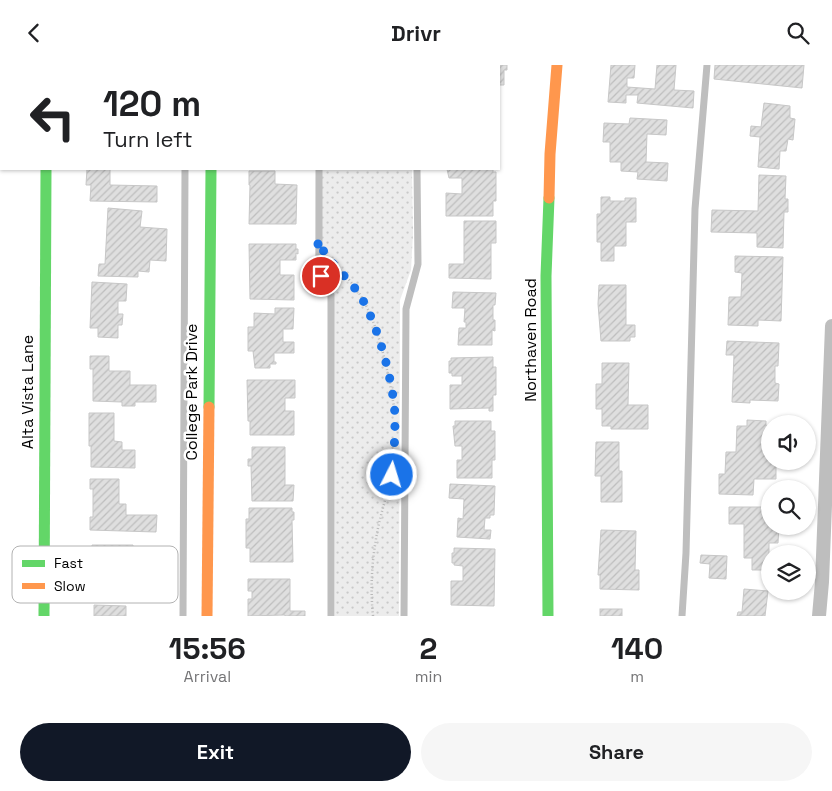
<!DOCTYPE html>
<style>
body{margin:0;font-family:"Space Grotesk",sans-serif;background:#f6f6f6;color:#202124;height:100vh;display:flex;flex-direction:column;font-size:19px;white-space:nowrap}
*{box-sizing:border-box;margin:0}
p{font-size:16px;color:#757577}
.icon{flex:none;width:28px;height:28px;fill:none;stroke:currentColor;stroke-width:2;stroke-linecap:round;stroke-linejoin:round}
.map{position:relative;height:551px;overflow:hidden}
.details{display:flex;flex-direction:column;background:#fff;flex:1}
.details>*{flex:none}
.top-card{position:absolute;left:0px;top:0px;width:500px;height:105px;box-shadow:0 1px 4px #0004;background:#fff;color:#202124;overflow:hidden}
.controls{position:absolute;left:761px;top:350px;display:grid;gap:10px}
.controls a{display:grid;place-items:center;width:55px;height:55px;border-radius:50%;background:#fff;box-shadow:0 1px 4px #0004;font-size:25px}
.pin{position:absolute;display:grid;place-items:center;width:42px;height:42px;color:#fff;margin:-21px;border:2px solid #fff;border-radius:50%;box-shadow:0 1px 5px #0007}
.me{position:absolute;width:55px;margin:-28px;rotate:5deg;stroke-linejoin:round;filter:drop-shadow(0 0 4px #0008)}
.turn{display:flex;align-items:center;gap:18px;height:105px;padding:0 20px;font-size:22px}
.turn .icon{width:65px;height:65px;stroke-width:2.5}
.turn b{display:block;font-size:35px;line-height:42px}
.eta{display:flex;justify-content:space-evenly;align-items:center;height:85px;text-align:center}
.eta b{font-size:30px;font-weight:800;line-height:35px}
.action{display:flex;gap:10px;margin-top:auto;padding:10px 20px}
.action a{flex:1;height:58px;border-radius:30px;background:#111827;color:#fff;font-size:20px;font-weight:800;line-height:58px;text-align:center}
.action a+a{background:#f6f6f6;color:#202124}
header{display:flex;justify-content:space-between;align-items:center;height:65px;padding:0 20px;background:#fff;font-size:22px;font-weight:800}
.map>svg:first-child{display:block}
.park{fill:url(#park-dots)}
.building{fill:url(#building-hatch);stroke:#c7c7c7}
.lines{fill:none;stroke-linecap:round;stroke-linejoin:round}
.path{stroke:#b9b9b9;stroke-width:2.5;stroke-dasharray:1 2.5;stroke-linecap:butt}
.lane{stroke:#bebebe;stroke-width:7}
.street{stroke:#bebebe;stroke-width:14}
.fast{stroke:#63d668;stroke-width:11}
.slow{stroke:#ff974d;stroke-width:11}
.route{stroke:#1a73e8;stroke-width:9;stroke-dasharray:0 16.2}
.labels{text-anchor:middle;dominant-baseline:central;stroke-width:5;stroke-linejoin:round;paint-order:stroke}
.street-label{font-size:16px;fill:#000;stroke:#fff}
.key{fill:#fff;stroke:#b2b2b2;stroke-width:1}
.key-label{font-size:14px;fill:#000}
</style>
<header><svg class="icon" aria-label="back" viewBox="0 0 24 24"><path d="M15 5l-7 7 7 7"/></svg>Drivr<svg class="icon" aria-label="search" viewBox="0 0 24 24"><circle cx="10" cy="10" r="6"/><path d="M15 15l6 6"/></svg></header>
<div class="map">
<svg width="832" height="551" viewBox="0 0 832 551">
<defs>
<pattern id="park-dots" width="8" height="8" patternUnits="userSpaceOnUse" patternTransform="scale(1.25)"><rect width="8" height="8" fill="#ececec"/><path d="M2 2h.1M6 6h.1" fill="none" stroke="#c9c9c9" stroke-width="1.8" stroke-linecap="round"/></pattern>
<pattern id="building-hatch" width="6" height="6" patternUnits="userSpaceOnUse" patternTransform="scale(1.25)"><rect width="6" height="6" fill="#dfdfdf"/><path d="M-1 1l2-2M0 6l6-6M5 7l2-2" fill="none" stroke="#bebebe"/></pattern>
</defs>
<rect width="100%" height="100%" fill="#fff"/>
<!-- park -->
<path class="park" d="M316,104H412L413,169L411,205L400,235L399,551H335L334,225L315,201Z"/>
<!-- building -->
<g class="building">
<path d="M461,0H507V5H504V20H499V1Z"/>
<path d="M611,0H635L634,13H627V22L655,24L657,0H676L674,25L694,26L693,43L637,38L638,30H626V38L608,37Z"/>
<path d="M715,0H804L802,23L714,14Z"/>
<path d="M764,38L790,41V53L795,54L793,75L788,74L786,86H780L779,104L758,102L760,72L750,71L751,61L761,62Z"/>
<path d="M630,53L667,55L666,70L647,69L646,97L668,98L667,116L637,114L638,107L621,106V97H610V77H603L604,58L629,59Z"/>
<path d="M87,104H110V120L157,121V137L90,136L91,120H86Z"/>
<path d="M447,104H493V107H496V136H493V151H446V128L462,129V113H449Z"/>
<path d="M249,106H275V119L297,120L296,159H249L250,120H249Z"/>
<path d="M759,110L786,111L785,134H788V147H784L783,183L757,182V168L711,167L712,145L758,146Z"/>
<path d="M601,132H610V136H625V133H636V157H626V181H614V196H601V177H597V149H601Z"/>
<path d="M108,143L142,146L140,162L167,164L166,196L150,195L149,207L138,206V212L98,211L99,199H105Z"/>
<path d="M464,156H496V178H491V214L449,213V199H464Z"/>
<path d="M249,179H296V184H298V189L296,188V195H280V210H294V235L250,234Z"/>
<path d="M735,191L783,192L781,256L758,255V261L728,260L729,232H741L742,208L735,207Z"/>
<path d="M92,217L127,219L126,236H118V249H123L122,260H118V273L98,272V263H90Z"/>
<path d="M599,220H626V260H635V272H630V276H601L598,239Z"/>
<path d="M453,227L496,228L495,240H493V255H495V266L492,265V280H458L459,263H466V257H464L465,243H452Z"/>
<path d="M275,243H294L293,264H283V277H294V288H274V297H276V299H270V303H255L253,286H248V262H254V248L275,249Z"/>
<path d="M727,276L779,278L778,301H775V318L779,319L778,336L750,335V338L732,337L734,290H726Z"/>
<path d="M90,291H109V306H130V320H156V337H135V341H122V337L93,336V304H90Z"/>
<path d="M493,292V302H496V330H493V346H489V343L450,344V320H462V311H452V308H449V296H451V293Z"/>
<path d="M602,298H629L628,340H648V364H611V361H602V344H596V319H602Z"/>
<path d="M247,315H295V333H285V346H294V370H250V356H248Z"/>
<path d="M89,348H114V376L122,377V385H135V403L91,402V381H89Z"/>
<path d="M747,355L766,356V361H770V396H776V414H754L753,430L719,429V409H725L726,387H736L737,361H747Z"/>
<path d="M455,356H491V366H495V395H492V413H457V395H462V381H455L453,361H455Z"/>
<path d="M596,377H619V406H622V437H601V411H595Z"/>
<path d="M252,382H285V420H294L293,436H252L251,401H248V394H252Z"/>
<path d="M90,414H119V439H126V450H157L156,467L90,465V452H93V424H90Z"/>
<path d="M450,419L495,421L494,450H490V453H485L484,465H491L490,474L457,472L458,453L463,454L464,434L449,433Z"/>
<path d="M729,442H770V461H779L778,478H769V505H752V493H744V459H729Z"/>
<path d="M249,443H292V447H294V455H292L293,497H250V483H246V454H249Z"/>
<path d="M601,465L636,466L635,505H639V525L600,524V510H598Z"/>
<path d="M92,480H133V495H117V516H157V533H92V513H89V503H92Z"/>
<path d="M454,483L495,484L494,541L451,540V516H463V501L454,500V498H452V488H454Z"/>
<path d="M701,490L727,491L726,514L709,513L710,499L700,498Z"/>
<path d="M248,514H290V546H305V551H285V550L248,551V534H252V526H248Z"/>
<path d="M744,524L768,526L765,551H737L738,547H742Z"/>
<path d="M94,540L126,541V551H94Z"/>
<rect x="600" y="544" width="22" height="7"/>
</g>
<g class="lines">
<!-- path -->
<g class="path">
<path d="M329,195C337,204 347,211 354,221C377,250 388,305 394,342"/>
<path d="M373,551C370,521 372,493 378,463C383,440 391,418 393,395"/>
</g>
<!-- lane -->
<g class="lane">
<path d="M416,0V1"/>
<path d="M185,1V0"/>
<path d="M320,1V0"/>
<path d="M319,104V199L321,211L331,230V551"/>
<path d="M183,551L185,104"/>
<path d="M404,551L406,244L418,199L417,104"/>
<path d="M682,551L686,488L695,144L707,0"/>
</g>
<!-- street -->
<g class="street">
<path d="M46,1V0"/>
<path d="M211,1V0"/>
<path d="M819,551L822,517L832,261"/>
</g>
<!-- fast -->
<g class="fast">
<path d="M209,342L211,104"/>
<path d="M44,551L46,104"/>
<path d="M548,551L546,211L549,133"/>
</g>
<!-- slow -->
<g class="slow">
<path d="M549,133L550,89L557,0"/>
<path d="M207,551L209,342"/>
</g>
</g>
<g class="lines">
<!-- route -->
<path class="route" d="M321,211L318,199V175C327,198 348,211 361,232C378,260 394,319 395,352C395,372 394,391 392,410"/>
</g>
<g class="labels">
<!-- street labels -->
<g class="street-label">
<text transform="translate(530 275) rotate(-90)">Northaven Road</text>
<text transform="translate(27 327) rotate(-90)">Alta Vista Lane</text>
<text transform="translate(191 327) rotate(-90)">College Park Drive</text>
</g>
</g>
<!-- legend -->
<rect x="12" y="481" width="166" height="57" rx="8" class="key"/>
<rect x="22" y="495" width="23" height="7" fill="#63d668"/>
<rect x="22" y="518" width="23" height="6" fill="#ff974d"/>
<g class="key-label">
<text x="54" y="503">Fast</text>
<text x="54" y="526">Slow</text>
</g>
</svg>
<div class="controls">
<a><svg class="icon" aria-label="sound" viewBox="0 0 24 24"><path d="M4 9h4l5-4v14l-5-4H4zM17 9q2 3 0 6"/></svg></a>
<a><svg class="icon" aria-label="search" viewBox="0 0 24 24"><circle cx="10" cy="10" r="6"/><path d="M15 15l6 6"/></svg></a>
<a><svg class="icon" aria-label="layers" viewBox="0 0 24 24"><path d="M12 4l9 5-9 5-9-5zM3 14l9 5 9-5"/></svg></a>
</div>
<div class="pin" style="left:321px;top:211px;background:#d93025"><svg class="icon" aria-label="arrive" viewBox="0 0 24 24"><path d="M6 21V4h12l-3 4 3 4H6"/></svg></div>
<svg class="me" style="left:392px;top:410px" viewBox="-20 -20 40 40"><circle r="17" fill="#1a73e8" stroke="#fff" stroke-width="3"/><path d="M0-11L8 9 0 5-8 9z" fill="#fff"/></svg>
<div class="top-card">
<div class="turn"><svg class="icon" aria-label="left" viewBox="0 0 24 24"><path d="M17 20v-9H6M10 6l-5 5 5 5"/></svg><div><b>120 m</b>Turn left</div></div>
</div>
</div>
<section class="details">
<div class="eta">
<div><b>15:56</b><p>Arrival</p></div>
<div><b>2</b><p>min</p></div>
<div><b>140</b><p>m</p></div>
</div>
<div class="action"><a>Exit</a><a>Share</a></div>
</section>
